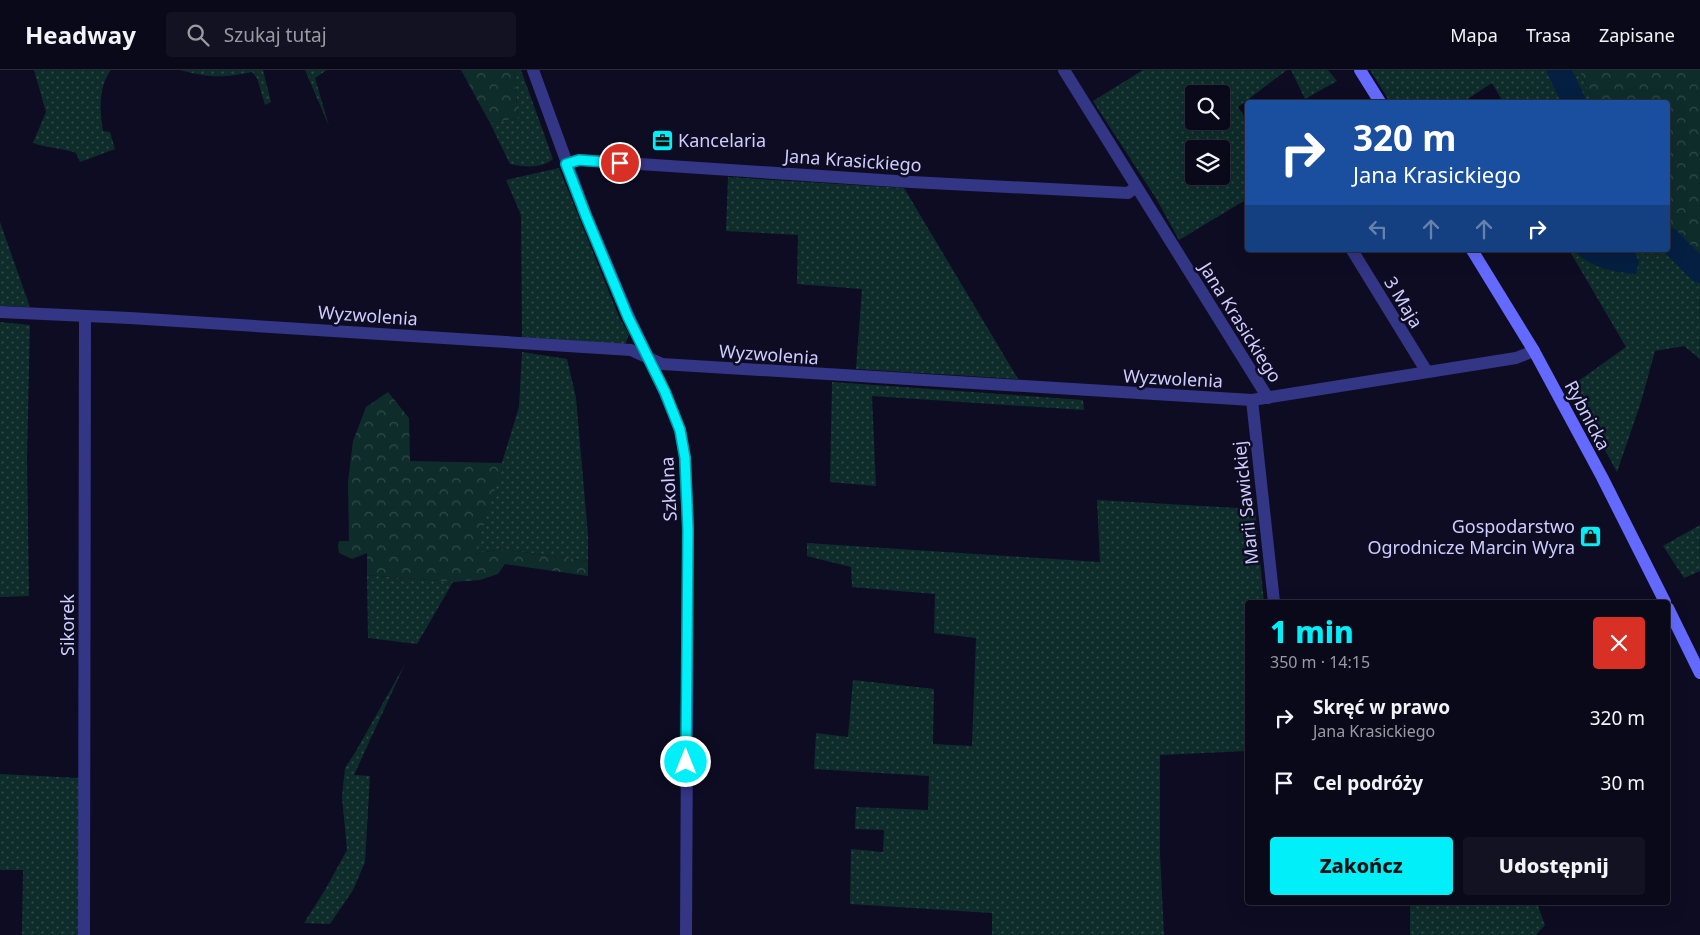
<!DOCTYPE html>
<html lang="pl">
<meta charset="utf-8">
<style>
body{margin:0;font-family:"Noto Sans",sans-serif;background:#131223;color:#f1f3f6;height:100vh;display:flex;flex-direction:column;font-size:19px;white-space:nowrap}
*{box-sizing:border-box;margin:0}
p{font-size:16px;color:#999aa2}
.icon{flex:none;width:28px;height:28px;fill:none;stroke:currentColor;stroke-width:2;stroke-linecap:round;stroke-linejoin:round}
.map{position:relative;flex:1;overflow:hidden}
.side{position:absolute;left:1245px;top:530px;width:425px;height:305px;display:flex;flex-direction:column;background:#0a091a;border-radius:5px;box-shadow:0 5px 20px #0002,0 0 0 1px #2a2a39}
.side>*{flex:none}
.banner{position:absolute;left:1245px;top:30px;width:425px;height:152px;border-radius:5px;box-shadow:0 5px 20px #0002,0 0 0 1px #2a2a39;background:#1a4fa0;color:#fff;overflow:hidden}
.buttons{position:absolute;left:1185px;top:15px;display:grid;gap:10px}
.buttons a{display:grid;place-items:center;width:45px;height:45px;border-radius:5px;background:#0a091a;box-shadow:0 5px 20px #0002,0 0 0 1px #2a2a39;font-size:25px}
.pin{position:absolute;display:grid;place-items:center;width:42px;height:42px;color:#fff;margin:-21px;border:2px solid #fff;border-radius:50%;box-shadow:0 1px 5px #0007}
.me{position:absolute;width:55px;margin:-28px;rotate:0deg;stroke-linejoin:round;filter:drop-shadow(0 0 4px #0008)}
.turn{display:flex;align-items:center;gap:18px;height:105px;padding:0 25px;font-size:22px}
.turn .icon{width:65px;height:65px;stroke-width:2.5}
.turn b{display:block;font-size:35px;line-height:42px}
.lanes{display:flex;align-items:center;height:48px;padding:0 25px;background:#0003;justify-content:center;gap:25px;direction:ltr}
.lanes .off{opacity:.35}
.round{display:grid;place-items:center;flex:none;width:52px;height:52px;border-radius:5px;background:#131223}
.overview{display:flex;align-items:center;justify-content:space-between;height:85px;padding:0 25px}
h1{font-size:30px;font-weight:800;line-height:38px;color:#00eff8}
.button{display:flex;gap:10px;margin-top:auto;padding:10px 25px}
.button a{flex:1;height:58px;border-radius:5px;background:#00eff8;color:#111;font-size:20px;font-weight:800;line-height:58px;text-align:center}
.button a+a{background:#131223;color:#f1f3f6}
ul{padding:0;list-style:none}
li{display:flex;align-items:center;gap:15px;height:65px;padding:0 25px}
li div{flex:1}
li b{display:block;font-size:19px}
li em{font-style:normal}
header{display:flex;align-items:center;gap:30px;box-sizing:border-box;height:70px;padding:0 25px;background:#0a091a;border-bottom:1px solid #2a2a39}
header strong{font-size:24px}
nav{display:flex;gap:28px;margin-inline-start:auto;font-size:18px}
.search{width:350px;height:45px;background:#131223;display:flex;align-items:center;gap:12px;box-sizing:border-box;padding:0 18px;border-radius:5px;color:#999aa2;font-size:19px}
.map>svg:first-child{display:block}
.green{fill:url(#green-dots);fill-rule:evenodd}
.forest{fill:url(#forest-crowns)}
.water{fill:#051f42}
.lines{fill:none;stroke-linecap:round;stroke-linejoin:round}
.river{stroke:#051f42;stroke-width:24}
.street{stroke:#333585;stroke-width:12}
.secondary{stroke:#646aff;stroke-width:12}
.route-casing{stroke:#009ba1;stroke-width:12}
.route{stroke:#00eff8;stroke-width:9}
.labels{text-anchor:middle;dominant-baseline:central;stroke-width:5;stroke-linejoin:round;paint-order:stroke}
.poi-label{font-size:18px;fill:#cfcdff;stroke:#0e0c22;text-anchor:start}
.street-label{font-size:18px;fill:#cfcdff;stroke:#0e0c22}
</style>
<header>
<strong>Headway</strong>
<div class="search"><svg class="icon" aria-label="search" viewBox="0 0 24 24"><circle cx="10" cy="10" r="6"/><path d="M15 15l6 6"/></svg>Szukaj tutaj</div>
<nav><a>Mapa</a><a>Trasa</a><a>Zapisane</a></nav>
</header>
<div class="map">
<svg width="1700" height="865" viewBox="0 0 1700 865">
<defs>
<pattern id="green-dots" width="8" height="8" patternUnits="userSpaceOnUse" patternTransform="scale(1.25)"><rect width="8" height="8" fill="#0e2d2a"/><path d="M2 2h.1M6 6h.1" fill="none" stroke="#304a4a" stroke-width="1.8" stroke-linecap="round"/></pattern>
<pattern id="forest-crowns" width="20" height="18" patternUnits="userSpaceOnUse" patternTransform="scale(1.25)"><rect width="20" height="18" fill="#0e2d2a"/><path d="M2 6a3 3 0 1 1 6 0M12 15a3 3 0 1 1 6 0" fill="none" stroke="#304a4a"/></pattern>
</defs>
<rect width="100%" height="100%" fill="#0e0c22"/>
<!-- green -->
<g class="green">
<path d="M34,0H111C98,17 100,41 103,61L110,62L115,79L80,92L76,83C62,78 47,78 33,73L46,42Z"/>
<path d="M180,0H263L271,32L265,35L257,8L252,2C223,8 209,8 180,0Z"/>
<path d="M305,0H327L315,8L329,56Z"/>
<path d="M514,0H521L553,89C541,99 525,97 510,94L490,53L518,48Z"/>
<path d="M1143,0H1287L1238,37L1247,50V129L1179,170L1157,130L1093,31ZM1194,24H1221V51H1194ZM1194,79H1221V106H1194Z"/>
<path d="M1291,0H1328L1337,11L1305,29Z"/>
<path d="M1370,0H1579L1594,32H1503L1492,13L1463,32H1390Z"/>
<path d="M559,98L619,247L629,264L625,275L522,269L521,145L506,110Z"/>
<path d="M728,107L904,118L1018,309L856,299L862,219L797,214L798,165L726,161Z"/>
<path d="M0,152L30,237L0,236Z"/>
<path d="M1668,160L1700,189V289L1684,276L1655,281L1641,332L1617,402L1570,317L1626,277L1569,180H1668Z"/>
<path d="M0,252L30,255L27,387L29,526L0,527Z"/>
<path d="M522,282L567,289L576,328L588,465V491L501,479L474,484L519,337Z"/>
<path d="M832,312L1083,330L1084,340L872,326L876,416L830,412Z"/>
<path d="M1097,430L1255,439L1264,532H1248L1247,681L1160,685V784L1164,865H992V843L850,834L851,779L883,782L884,760L855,759L856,737L928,740L929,706L814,699L816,663L848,667L853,610L934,619L933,674L972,676L976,568L934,563L935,524L852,517L851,497L807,486V473L1100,492Z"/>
<path d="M1700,455V501L1684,508L1663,476Z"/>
<path d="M367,505L453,512L417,574L368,568Z"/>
<path d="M405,594L354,705L370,706L365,792L353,820L330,854L304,853L325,820L347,780L342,727L345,698L356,681Z"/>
<path d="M0,704L79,708V865H22L23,800H0Z"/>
<path d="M1410,833H1537L1545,855L1536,865H1410Z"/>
</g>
<!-- forest -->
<g class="forest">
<path d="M461,0H514L518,48L490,53Z"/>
<path d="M1579,0H1700V191L1669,172L1668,169V32H1594Z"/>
<path d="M388,322L409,348L410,391L503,393L475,484L501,479L588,491V506L505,494L498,504L480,510L453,512L367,505V483L352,489L339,483L338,476L339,471H349L348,412L353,371L366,337Z"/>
</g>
<!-- water -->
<path class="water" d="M1575,180H1633L1639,191L1636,204C1613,202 1593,198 1575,182Z"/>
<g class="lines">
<!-- river -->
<g class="river">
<path d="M1559,0L1574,32"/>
<path d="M1668,169L1700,201"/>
</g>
<!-- street -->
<g class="street">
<path d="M533,0L586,145L629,247L665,323L680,360L685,388L688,460L686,865"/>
<path d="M1064,0L1268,328"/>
<path d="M566,94L579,90L911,112L1128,123L1136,117"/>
<path d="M1352,180L1427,302"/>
<path d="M0,242L130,248L631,280L662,294L1252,330L1516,288L1534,281"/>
<path d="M1252,330L1274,532"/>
<path d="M84,865L85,246"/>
</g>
<!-- secondary -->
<g class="secondary">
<path d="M1360,0L1380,32"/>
<path d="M1472,180L1534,281L1602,407L1665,532"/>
<path d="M1668,538L1700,603"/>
</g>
</g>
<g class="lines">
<defs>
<path id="route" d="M620,93L579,90L566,94L586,146L628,247L665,322L680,360L685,388L688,460L686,692"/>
</defs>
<!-- route casing -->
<use href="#route" class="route-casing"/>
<!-- route -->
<use href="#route" class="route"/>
</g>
<!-- icons -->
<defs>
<symbol id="office-square" viewBox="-11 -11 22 22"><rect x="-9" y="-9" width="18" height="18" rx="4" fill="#00eff8" stroke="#0e0c22"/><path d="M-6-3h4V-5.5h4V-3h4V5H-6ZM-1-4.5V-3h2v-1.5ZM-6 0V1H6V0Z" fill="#111"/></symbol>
<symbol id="shop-square" viewBox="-11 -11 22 22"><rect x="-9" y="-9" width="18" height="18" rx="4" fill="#00eff8" stroke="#0e0c22"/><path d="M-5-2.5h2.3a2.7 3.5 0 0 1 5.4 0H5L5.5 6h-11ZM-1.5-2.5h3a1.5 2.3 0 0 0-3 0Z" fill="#111"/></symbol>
</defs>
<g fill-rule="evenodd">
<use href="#office-square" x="650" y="58" width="25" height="25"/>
<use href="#shop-square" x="1578" y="454" width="25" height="25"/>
</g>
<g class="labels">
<!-- poi labels -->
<g class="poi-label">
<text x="678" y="70">Kancelaria</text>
<text x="1575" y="456" text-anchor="end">Gospodarstwo<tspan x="1575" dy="21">Ogrodnicze Marcin Wyra</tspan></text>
</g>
<!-- street labels -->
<g class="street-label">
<text transform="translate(853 90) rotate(4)">Jana Krasickiego</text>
<text transform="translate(1404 232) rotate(59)">3 Maja</text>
<text transform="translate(368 245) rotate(4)">Wyzwolenia</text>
<text transform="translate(1241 252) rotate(58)">Jana Krasickiego</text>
<text transform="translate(769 284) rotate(4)">Wyzwolenia</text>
<text transform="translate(1173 308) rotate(3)">Wyzwolenia</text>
<text transform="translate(1588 345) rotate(62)">Rybnicka</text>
<text transform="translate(668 419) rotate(-93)">Szkolna</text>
<text transform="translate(1245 433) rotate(-96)">Marii Sawickiej</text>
<text transform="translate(67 555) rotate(-90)">Sikorek</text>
</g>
</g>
</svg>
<div class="buttons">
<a><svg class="icon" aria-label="search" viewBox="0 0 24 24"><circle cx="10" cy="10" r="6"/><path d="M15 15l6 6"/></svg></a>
<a><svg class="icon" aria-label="layers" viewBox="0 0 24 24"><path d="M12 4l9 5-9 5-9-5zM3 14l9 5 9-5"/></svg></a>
</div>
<div class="pin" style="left:620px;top:93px;background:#d93025"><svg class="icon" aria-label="arrive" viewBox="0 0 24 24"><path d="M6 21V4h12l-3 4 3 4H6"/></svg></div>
<svg class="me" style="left:686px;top:692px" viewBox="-20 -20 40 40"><circle r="17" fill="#00eff8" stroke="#fff" stroke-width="3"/><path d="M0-11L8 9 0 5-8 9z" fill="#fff"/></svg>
<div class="banner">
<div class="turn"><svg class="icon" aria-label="right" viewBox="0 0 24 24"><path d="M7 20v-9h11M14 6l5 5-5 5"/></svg><div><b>320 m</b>Jana Krasickiego</div></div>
<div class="lanes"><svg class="icon off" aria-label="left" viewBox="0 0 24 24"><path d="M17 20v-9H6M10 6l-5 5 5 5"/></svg><svg class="icon off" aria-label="ahead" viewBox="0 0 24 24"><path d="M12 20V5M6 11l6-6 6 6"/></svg><svg class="icon off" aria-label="ahead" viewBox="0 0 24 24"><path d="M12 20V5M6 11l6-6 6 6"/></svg><svg class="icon" aria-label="right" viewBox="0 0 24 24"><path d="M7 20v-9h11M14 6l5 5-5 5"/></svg></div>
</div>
<section class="side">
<div class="overview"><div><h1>1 min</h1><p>350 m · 14:15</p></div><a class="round" style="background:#d93025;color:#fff"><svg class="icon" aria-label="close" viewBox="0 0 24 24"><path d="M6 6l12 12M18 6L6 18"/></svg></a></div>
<ul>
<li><svg class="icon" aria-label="right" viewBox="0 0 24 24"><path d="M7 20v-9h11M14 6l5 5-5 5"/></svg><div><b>Skręć w prawo</b><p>Jana Krasickiego</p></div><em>320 m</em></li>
<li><svg class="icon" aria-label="arrive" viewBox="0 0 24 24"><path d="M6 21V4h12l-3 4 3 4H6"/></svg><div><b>Cel podróży</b></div><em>30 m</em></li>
</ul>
<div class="button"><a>Zakończ</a><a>Udostępnij</a></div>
</section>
</div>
